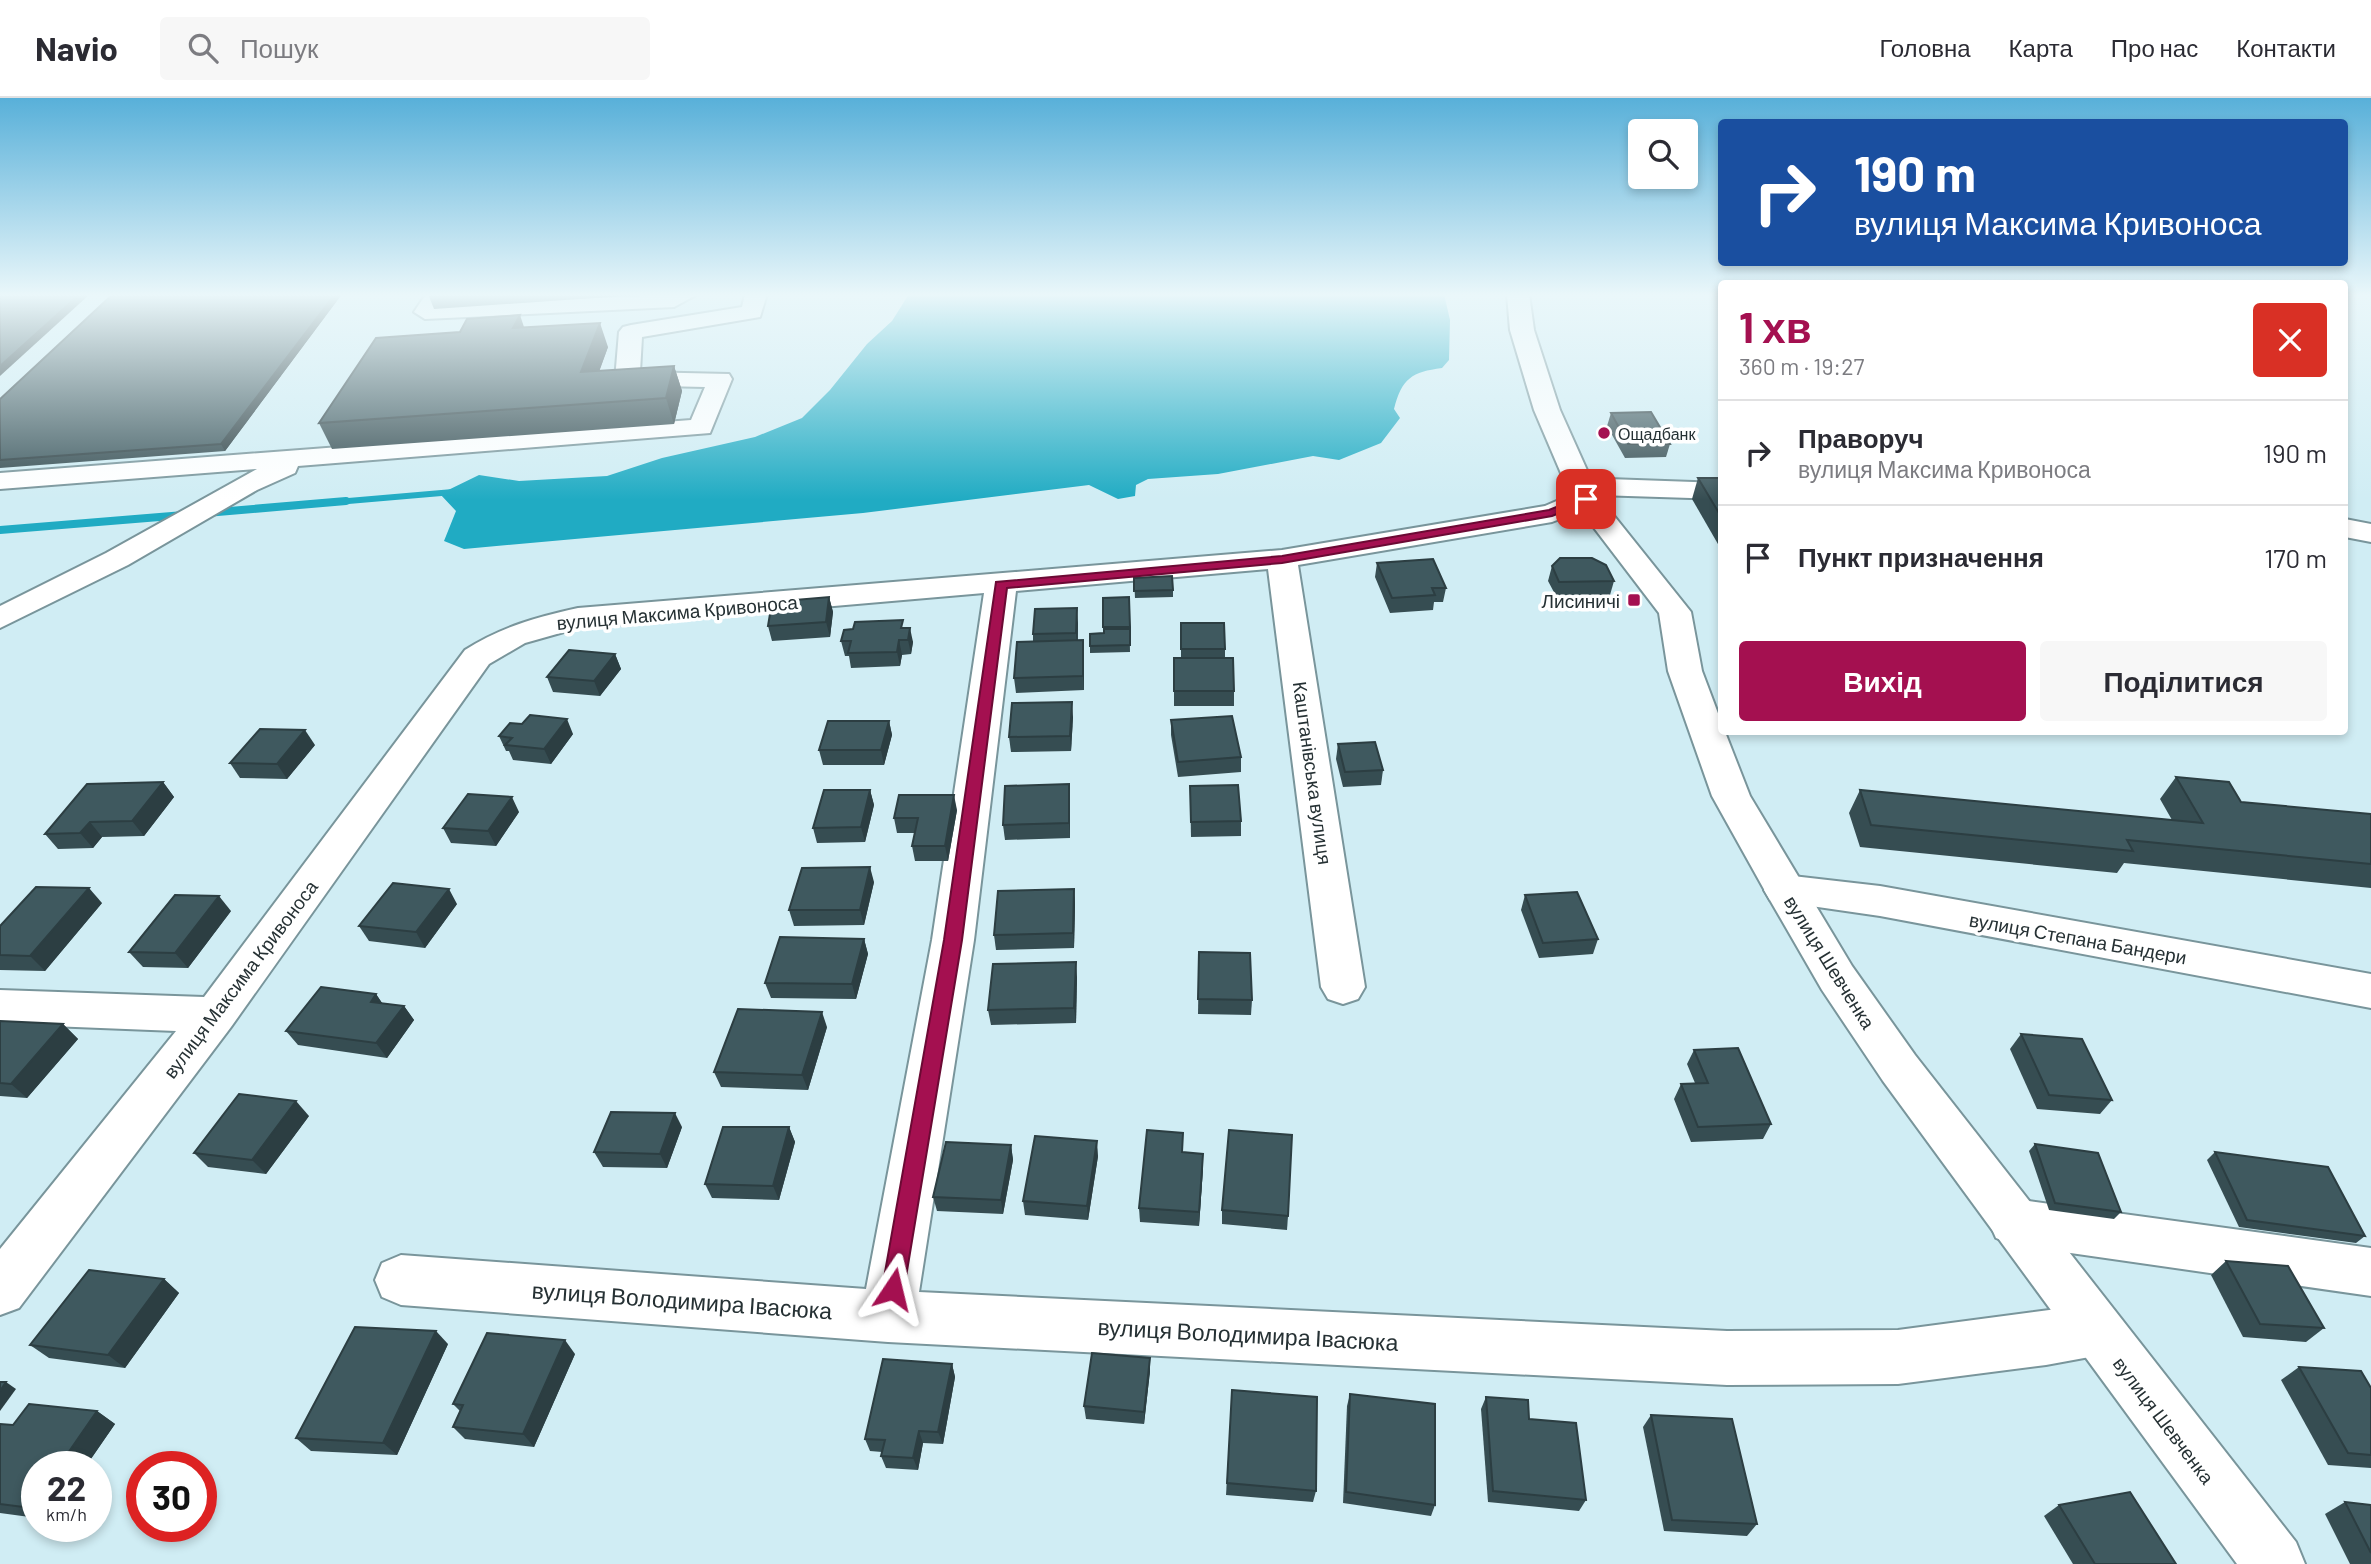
<!DOCTYPE html>
<html lang="uk">
<meta charset="utf-8">
<style>
body{margin:0;font-family:Barlow,sans-serif;background:#f7f7f7;color:#2b2b33;height:100vh;display:flex;flex-direction:column;font-size:26px;white-space:nowrap}
*{box-sizing:border-box;margin:0}
p{font-size:23px;color:#7c7c81}
.icon{flex:none;width:38px;height:38px;fill:none;stroke:currentColor;stroke-width:2;stroke-linecap:round;stroke-linejoin:round}
.map{position:relative;flex:1;overflow:hidden}
.details{position:absolute;left:1718px;top:182px;width:630px;height:455px;display:flex;flex-direction:column;background:#fff;border-radius:7px;box-shadow:0 4px 10px #0003}
.details>*{flex:none}
.banner{position:absolute;left:1718px;top:21px;width:630px;height:147px;border-radius:7px;box-shadow:0 4px 10px #0003;background:#1a4fa0;color:#fff;overflow:hidden}
.fabs{position:absolute;left:1628px;top:21px;display:grid;gap:14px}
.fabs a{display:grid;place-items:center;width:70px;height:70px;border-radius:7px;background:#fff;box-shadow:0 4px 10px #0003;font-size:35px}
.speed{position:absolute;left:21px;top:1353px;display:flex;gap:14px;font-size:35px;font-weight:700;text-align:center}
.speed>*{display:grid;place-content:center;width:91px;height:91px;border-radius:50%;background:#fff;box-shadow:0 4px 10px #0003;line-height:1}
.speed small{font-size:18px;font-weight:400}
.speed .limit{border:10px solid #d22;background:#fff;color:#111}
.pin{position:absolute;display:grid;place-items:center;width:60px;height:60px;color:#fff;margin:-30px;border-radius:14px;box-shadow:0 4px 10px #0006}
.me{position:absolute;width:77px;margin:-38px;rotate:10deg;stroke-linejoin:round;filter:drop-shadow(0 0 5px #0008)}
.turn{display:flex;align-items:center;gap:24px;height:147px;padding:0 21px;font-size:32px}
.turn .icon{width:91px;height:91px;stroke-width:2.5}
.turn b{display:block;font-size:49px;line-height:60px}
.round{display:grid;place-items:center;flex:none;width:74px;height:74px;border-radius:7px;background:#f7f7f7}
.overview{display:flex;align-items:center;justify-content:space-between;height:119px;padding:0 21px}
h1{font-size:42px;font-weight:700;line-height:52px;color:#a41050}
.primary-button{display:flex;gap:14px;margin-top:auto;padding:14px 21px}
.primary-button a{flex:1;height:80px;border-radius:7px;background:#a41050;color:#fff;font-size:28px;font-weight:700;line-height:80px;text-align:center}
.primary-button a+a{background:#f7f7f7;color:#2b2b33}
ul{padding:0;list-style:none}
li{display:flex;align-items:center;gap:21px;height:105px;padding:0 21px;border-top:2px solid #e1e1e2}
li div{flex:1}
li b{display:block;font-size:26px}
li em{font-style:normal}
header{display:flex;align-items:center;gap:42px;box-sizing:border-box;height:98px;padding:0 35px;background:#fff;border-bottom:2px solid #e1e1e2}
header strong{font-size:33px}
nav{display:flex;gap:38px;margin-inline-start:auto;font-size:24px}
.search{width:490px;height:63px;background:#f7f7f7;display:flex;align-items:center;gap:18px;box-sizing:border-box;padding:0 24px;border-radius:7px;color:#7c7c81;font-size:26px}
.map>svg:first-child{display:block}
.water{fill:#20abc3}
.lines{fill:none;stroke-linecap:round;stroke-linejoin:round}
.stream-far1{stroke:#20abc3;stroke-width:6}
.stream{stroke:#20abc3;stroke-width:8}
.minor-casing{stroke:#79959b;stroke-width:4}
.major-casing{stroke:#79959b;stroke-width:4}
.minor{fill:#fff;fill-rule:evenodd}
.major{fill:#fff;fill-rule:evenodd}
.wall{fill:#364d52}
.shaded-wall{fill:#2c3e42}
.building{fill:#3f595f;stroke:#2c3e42;stroke-width:2}
.route{fill:#a41050;stroke:#6b0a34;stroke-width:2}
.poi-dot{fill:#a41050;stroke:#fff;stroke-width:2.5}
.labels{text-anchor:middle;dominant-baseline:central;stroke-width:7;stroke-linejoin:round;paint-order:stroke}
.far-poi-label{font-size:16px;fill:#263134;stroke:#fff;text-anchor:start}
.poi-label{font-size:19px;fill:#263134;stroke:#fff;text-anchor:end}
.street-label{font-size:19px;fill:#263134;stroke:#fff}
.near-street-label{font-size:23px;fill:#263134;stroke:#fff}
</style>
<header>
<strong>Navio</strong>
<div class="search"><svg class="icon" aria-label="search" viewBox="0 0 24 24"><circle cx="10" cy="10" r="6"/><path d="M15 15l6 6"/></svg>Пошук</div>
<nav><a>Головна</a><a>Карта</a><a>Про нас</a><a>Контакти</a></nav>
</header>
<div class="map">
<svg width="2371" height="1466" viewBox="0 0 2371 1466">
<rect width="100%" height="100%" fill="#d0edf4"/>
<!-- water -->
<path class="water" d="M909,196H1444L1450,222L1449,262L1442,270C1412,274 1402,280 1394,311L1400,320L1381,345L1339,362L1313,358L1218,376L1148,381L1136,387L1135,398L1118,401L1089,387L863,415L464,451L444,443L456,413L440,396L479,377L519,383L607,378L662,360L755,339L802,320L830,292L867,246L892,223Z"/>
<g class="lines">
<!-- stream-far1 -->
<path class="stream-far1" d="M325,405L453,394"/>
<!-- stream -->
<g class="stream">
<path d="M206,415L346,403"/>
<path d="M0,432L184,417"/>
</g>
<defs>
<g id="minor">
<path d="M426,196H449L442,206L698,196L674,209L425,221L414,214Z"/>
<path d="M745,196H767L760,219L642,239L640,274L729,276L732,281L710,335L298,368L295,375L257,392L128,467L0,530V508L106,455L257,371L0,391V375L691,322L705,289L618,287L615,282L619,234L623,229L631,227L742,209Z"/>
<path d="M1580,380L1722,385V401L1597,397L1600,401L1596,407L1552,424L1298,467L1365,889L1358,901L1343,906L1328,901L1321,889L1268,471L1016,493L974,842L919,1194L1727,1233L1898,1232L2095,1206L2114,1213L2122,1232L2114,1251L2095,1258L2046,1267L1898,1286L1727,1287L888,1244L401,1207L382,1199L375,1182L382,1165L401,1157L866,1191L932,842L984,495L578,530L525,545L489,566L231,929L19,1210L0,1217V1151L176,933L0,926V892L204,899L465,552C501,529 537,519 578,510L1282,452L1545,408L1575,395L1566,388L1570,382Z"/>
<path d="M2345,421L2371,426V444L2345,439Z"/>
<path d="M1784,777L1880,788L2371,876V910L1880,818L1770,802L1764,792L1770,782Z"/>
<path d="M2014,1101L2371,1150V1198L2014,1147L1996,1140L1989,1124L1996,1108Z"/>
</g>
<path id="major" d="M1507,196H1529L1534,232L1560,312L1599,399L1691,514L1702,573L1722,626V634H1725L1750,698L1852,868L1915,957L2296,1444L2305,1466H2237L1883,983L1822,892L1770,802L1712,698L1668,573L1659,515L1572,401L1534,312L1510,232Z"/>
</defs>
<!-- minor casing -->
<use href="#minor" class="minor-casing"/>
<!-- major casing -->
<use href="#major" class="major-casing"/>
<!-- minor -->
<use href="#minor" class="minor"/>
<!-- major -->
<use href="#major" class="major"/>
</g>
<!-- wall -->
<g class="wall">
<path d="M342,196L225,353L0,370V301Z"/>
<path d="M428,196H651L434,211Z"/>
<path d="M524,230L608,249L599,273L674,268L682,293L674,326L332,351L319,325Z"/>
<path d="M1611,315L1670,346L1666,359L1625,360L1607,328Z"/>
<path d="M1698,380H1722V453L1692,401Z"/>
<path d="M1377,465L1446,490L1443,504H1434L1433,512L1390,515L1375,479Z"/>
<path d="M1552,468L1614,483L1610,497L1556,498L1548,483Z"/>
<path d="M1134,480L1173,492V499L1135,500Z"/>
<path d="M829,499L833,514L830,539L772,543L768,528Z"/>
<path d="M1129,499L1130,554L1090,555V536L1103,535V500Z"/>
<path d="M1078,525V542L1084,556V592L1016,595L1014,580L1033,543V536Z"/>
<path d="M1181,525L1225,551V560L1234,593V608H1174V560H1181Z"/>
<path d="M904,530L913,544L911,556L902,557L900,568L851,570L849,558H845L841,543Z"/>
<path d="M615,556L621,571L600,598L553,594L547,579Z"/>
<path d="M1073,619L1071,653L1011,654L1009,639Z"/>
<path d="M1171,622L1241,659V674L1178,679L1171,637Z"/>
<path d="M889,623L892,637L884,667H823L819,652Z"/>
<path d="M573,636L551,666L513,662L509,653H506L499,638Z"/>
<path d="M1338,646L1383,672L1381,687L1343,689L1336,661Z"/>
<path d="M315,647L287,681L240,680L230,665Z"/>
<path d="M2176,679L2241,704L2371,716V790L2124,765L2117,775L1860,749L1849,715L1860,692L2172,722L2160,701Z"/>
<path d="M163,684L174,699L144,738L102,739L93,750L58,751L45,736Z"/>
<path d="M1190,688L1241,723V738L1191,739Z"/>
<path d="M870,692L874,707L865,744L817,745L813,730Z"/>
<path d="M1070,701V740L1005,742L1003,727Z"/>
<path d="M957,712L948,763H915L912,748L915,735H897L894,720Z"/>
<path d="M519,714L496,748L451,745L443,730Z"/>
<path d="M874,784L864,827L794,828L789,812Z"/>
<path d="M1074,791L1075,806L1074,850L996,852L994,837Z"/>
<path d="M1525,797L1598,841L1593,856L1539,860L1521,812Z"/>
<path d="M102,805L45,873L0,872V828Z"/>
<path d="M457,806L425,850L369,843L359,828Z"/>
<path d="M231,813L188,870L143,869L129,854Z"/>
<path d="M864,841L868,856L856,901L771,900L765,885Z"/>
<path d="M1199,854L1252,902L1251,917L1198,916Z"/>
<path d="M1077,879L1076,925L991,927L988,912Z"/>
<path d="M376,896L382,905L404,908L414,922L387,960L298,947L286,933Z"/>
<path d="M0,923L63,926L78,941L27,1000L0,998Z"/>
<path d="M827,929L808,992L721,989L714,974Z"/>
<path d="M2021,936L2112,1002L2100,1016L2037,1011L2010,951Z"/>
<path d="M1694,952L1771,1026L1763,1041L1691,1044L1674,1001L1681,986L1695,985L1687,966Z"/>
<path d="M309,1018L266,1076L208,1069L194,1055Z"/>
<path d="M682,1029L667,1070L603,1069L594,1054Z"/>
<path d="M789,1029L795,1044L779,1102L712,1100L705,1086Z"/>
<path d="M2035,1046L2121,1114L2114,1121L2049,1112L2029,1053Z"/>
<path d="M1011,1047L1013,1062L1003,1116L937,1113L933,1099Z"/>
<path d="M1183,1054L1203,1070L1199,1128L1140,1124L1139,1110Z"/>
<path d="M2215,1054L2365,1138L2356,1145L2239,1129L2207,1062Z"/>
<path d="M1098,1058L1088,1122L1025,1117L1023,1103Z"/>
<path d="M1222,1112L1288,1118L1287,1132L1222,1126Z"/>
<path d="M2226,1163L2324,1230L2306,1244L2243,1239L2211,1177Z"/>
<path d="M164,1181L179,1195L125,1270L49,1260L30,1247Z"/>
<path d="M448,1246L397,1357L311,1353L296,1340Z"/>
<path d="M575,1256L534,1349L465,1341L453,1329L460,1313L453,1306Z"/>
<path d="M1150,1260V1273L1144,1326L1086,1321L1084,1308Z"/>
<path d="M952,1266L955,1279L943,1346L923,1345L918,1372L886,1370L881,1358L882,1354L870,1353L865,1341Z"/>
<path d="M2299,1269L2371,1290V1370L2328,1367L2281,1282Z"/>
<path d="M1232,1292L1316,1393L1313,1404L1226,1397Z"/>
<path d="M1350,1296L1435,1407L1431,1418L1343,1405L1347,1308Z"/>
<path d="M1486,1299L1529,1321L1586,1402L1579,1413L1488,1404L1481,1311Z"/>
<path d="M97,1313L115,1326L86,1368H37V1420L0,1415V1326L13,1327Z"/>
<path d="M1651,1317L1757,1426L1747,1438L1664,1433L1643,1329Z"/>
<path d="M2345,1404L2371,1407V1466H2350L2325,1416Z"/>
<path d="M2059,1407L2176,1466H2073L2044,1418Z"/>
</g>
<!-- shaded-wall -->
<g class="shaded-wall">
<path d="M80,196H90L0,278V268Z"/>
<path d="M335,196H342L225,353L221,346Z"/>
<path d="M520,217L528,241L513,230Z"/>
<path d="M600,225L608,249L590,299L581,274Z"/>
<path d="M674,268L682,293L674,326L666,300Z"/>
<path d="M829,499L833,514L830,539L826,524Z"/>
<path d="M1077,510L1078,525L1077,550L1076,535Z"/>
<path d="M910,530L913,544L911,556L908,542Z"/>
<path d="M899,542L902,557L900,568L897,554Z"/>
<path d="M1083,542L1084,556V592L1083,578Z"/>
<path d="M615,556L621,571L600,598L594,583Z"/>
<path d="M1072,604L1073,619L1071,653L1070,638Z"/>
<path d="M567,621L573,636L551,666L544,651Z"/>
<path d="M889,623L892,637L884,667L881,652Z"/>
<path d="M305,632L315,647L287,681L277,666Z"/>
<path d="M163,684L174,699L144,738L132,723Z"/>
<path d="M1069,686L1070,701V740L1069,725Z"/>
<path d="M870,692L874,707L865,744L861,729Z"/>
<path d="M954,697L957,712L948,763L945,748Z"/>
<path d="M512,699L519,714L496,748L488,733Z"/>
<path d="M90,724L102,739L93,750L80,735Z"/>
<path d="M870,769L874,784L864,827L860,812Z"/>
<path d="M89,790L102,805L45,873L30,858Z"/>
<path d="M449,791L457,806L425,850L416,834Z"/>
<path d="M1074,791L1075,806L1074,850L1073,835Z"/>
<path d="M219,798L231,813L188,870L175,855Z"/>
<path d="M864,841L868,856L856,901L852,886Z"/>
<path d="M1076,864L1077,879L1076,925L1074,910Z"/>
<path d="M376,896L386,911L371,904Z"/>
<path d="M404,908L414,922L387,960L376,945Z"/>
<path d="M822,914L827,929L808,992L802,977Z"/>
<path d="M63,926L78,941L27,1000L11,986Z"/>
<path d="M296,1003L309,1018L266,1076L252,1062Z"/>
<path d="M675,1015L682,1029L667,1070L660,1056Z"/>
<path d="M789,1029L795,1044L779,1102L773,1088Z"/>
<path d="M1097,1043L1098,1058L1088,1122L1087,1108Z"/>
<path d="M1011,1047L1013,1062L1003,1116L1001,1102Z"/>
<path d="M1203,1056V1070L1199,1128V1114Z"/>
<path d="M164,1181L179,1195L125,1270L108,1257Z"/>
<path d="M436,1233L448,1246L397,1357L383,1345Z"/>
<path d="M565,1242L575,1256L534,1349L523,1336Z"/>
<path d="M1150,1260V1273L1144,1326V1314Z"/>
<path d="M952,1266L955,1279L943,1346L938,1334Z"/>
<path d="M6,1284L16,1291L0,1313V1293Z"/>
<path d="M97,1313L115,1326L86,1368H59Z"/>
<path d="M919,1333L923,1345L918,1372L913,1360Z"/>
<path d="M37,1401V1413L31,1410Z"/>
</g>
<!-- building -->
<g class="building">
<path d="M0,196H80L0,268Z"/>
<path d="M113,196H335L221,346L0,362V301Z"/>
<path d="M520,217L513,230L600,225L581,274L674,268L666,300L319,325L376,240L460,234L467,221Z"/>
<path d="M1651,314L1670,346H1628L1611,315Z"/>
<path d="M1698,380H1722V420Z"/>
<path d="M1560,460H1592L1606,467L1614,483L1559,484L1552,468Z"/>
<path d="M1433,461L1446,490H1432L1435,497L1392,500L1377,465Z"/>
<path d="M1172,478L1173,492L1134,493V480Z"/>
<path d="M829,499L826,524L768,528L772,504Z"/>
<path d="M1129,499L1130,529H1103V500Z"/>
<path d="M1077,510L1076,535L1033,536L1035,511Z"/>
<path d="M903,522L901,530H910L908,542H899L897,554L848,555L851,543H841L844,532L853,531L855,524Z"/>
<path d="M1181,525H1224L1225,551H1181Z"/>
<path d="M1104,531H1130V547L1090,548V536L1104,535Z"/>
<path d="M1083,542V578L1014,580L1017,544Z"/>
<path d="M569,552L615,556L594,583L547,579Z"/>
<path d="M1174,560H1233L1234,593H1174Z"/>
<path d="M1072,604L1070,638L1009,639L1012,605Z"/>
<path d="M530,617L567,621L544,651L505,647L512,640L499,638L510,625L522,626Z"/>
<path d="M1232,618L1241,659L1178,664L1171,622Z"/>
<path d="M828,623H889L881,652H819Z"/>
<path d="M260,631L305,632L277,666L230,665Z"/>
<path d="M1375,644L1383,672L1345,674L1338,646Z"/>
<path d="M2176,679L2229,684L2241,704L2371,716V766L2127,742L2133,753L1871,727L1860,692L2203,725Z"/>
<path d="M163,684L132,723L90,724L80,735L45,736L87,686Z"/>
<path d="M1069,686V725L1003,727L1005,688Z"/>
<path d="M1238,687L1241,723L1191,724L1190,688Z"/>
<path d="M824,692H870L861,729L813,730Z"/>
<path d="M468,696L512,699L488,733L443,730Z"/>
<path d="M899,697H954L945,748H912L918,720H894Z"/>
<path d="M870,769L860,812H789L802,770Z"/>
<path d="M393,785L449,791L416,834L359,828Z"/>
<path d="M36,789L89,790L30,858L0,857V828Z"/>
<path d="M1074,791L1073,835L994,837L998,793Z"/>
<path d="M1577,794L1598,841L1543,845L1525,797Z"/>
<path d="M175,797L219,798L175,855L129,854Z"/>
<path d="M780,839L864,841L852,886L765,885Z"/>
<path d="M1199,854L1250,855L1252,902L1198,901Z"/>
<path d="M1076,864L1074,910L988,912L993,866Z"/>
<path d="M321,889L376,896L371,904L404,908L376,945L286,933Z"/>
<path d="M738,911L822,914L802,977L714,974Z"/>
<path d="M0,923L63,926L11,986L0,985Z"/>
<path d="M2021,936L2082,941L2112,1002L2049,997Z"/>
<path d="M1738,950L1771,1026L1698,1029L1681,986L1708,985L1694,952Z"/>
<path d="M239,996L296,1003L252,1062L194,1055Z"/>
<path d="M611,1014L675,1015L660,1056L594,1054Z"/>
<path d="M723,1029H789L773,1088L705,1086Z"/>
<path d="M1147,1032L1183,1035L1182,1054L1203,1056L1199,1114L1139,1110Z"/>
<path d="M1229,1032L1292,1037L1288,1118L1222,1112Z"/>
<path d="M1035,1038L1097,1043L1087,1108L1023,1103Z"/>
<path d="M946,1044L1011,1047L1001,1102L933,1099Z"/>
<path d="M2035,1046L2098,1055L2121,1114L2055,1105Z"/>
<path d="M2215,1054L2328,1069L2365,1138L2247,1122Z"/>
<path d="M2226,1163L2288,1168L2324,1230L2260,1226Z"/>
<path d="M89,1172L164,1181L108,1257L30,1247Z"/>
<path d="M355,1229L436,1233L383,1345L296,1340Z"/>
<path d="M487,1235L565,1242L523,1336L453,1329L463,1307L453,1306Z"/>
<path d="M1092,1255L1150,1260L1144,1314L1084,1308Z"/>
<path d="M883,1261L952,1266L938,1334L919,1333L913,1360L881,1358L885,1342L865,1341Z"/>
<path d="M2299,1269L2361,1273L2371,1290V1357L2348,1355Z"/>
<path d="M0,1284H6L0,1293Z"/>
<path d="M1232,1292L1317,1299L1316,1393L1227,1385Z"/>
<path d="M1350,1296L1435,1306V1407L1346,1394Z"/>
<path d="M1486,1299L1528,1302L1529,1321L1576,1325L1586,1402L1493,1393Z"/>
<path d="M29,1306L97,1313L59,1368H37V1401L31,1410L0,1406V1326L13,1327Z"/>
<path d="M1651,1317L1732,1321L1757,1426L1672,1422Z"/>
<path d="M2130,1394L2176,1466H2095L2059,1407Z"/>
<path d="M2345,1404L2371,1407V1455Z"/>
</g>
<!-- sky -->
<linearGradient id="sky" x2="0" y2="1"><stop stop-color="#58b0d9"/><stop offset="0.49" stop-color="#eaf7fa"/><stop offset="1" stop-color="#eaf7fa" stop-opacity="0"/></linearGradient>
<rect width="2371" height="402" fill="url(#sky)"/>
<!-- route -->
<path class="route" d="M1586,397L1590,398V403L1552,418L1282,465L1007,490L962,842L904,1191L901,1198L893,1201L885,1198L882,1191L944,842L996,484L1282,458L1549,412Z"/>
<!-- markers -->
<g class="poi-dot">
<circle cx="1604" cy="335" r="7"/>
<rect x="1627" y="495" width="14" height="14" rx="3.5"/>
</g>
<g class="labels">
<!-- far-poi labels -->
<g class="far-poi-label">
<text x="1618" y="335">Ощадбанк</text>
</g>
<!-- poi labels -->
<g class="poi-label">
<text x="1620" y="502">Лисиничі</text>
</g>
<!-- street labels -->
<g class="street-label">
<text transform="translate(677 514) rotate(-5)">вулиця Максима Кривоноса</text>
<text transform="translate(1313 675) rotate(82)">Каштанівська вулиця</text>
<text transform="translate(2078 840) rotate(10)">вулиця Степана Бандери</text>
<text transform="translate(1830 864) rotate(58)">вулиця Шевченка</text>
<text transform="translate(240 881) rotate(-53)">вулиця Максима Кривоноса</text>
<text transform="translate(2164 1322) rotate(53)">вулиця Шевченка</text>
</g>
<!-- near-street labels -->
<g class="near-street-label">
<text transform="translate(682 1202) rotate(4)">вулиця Володимира Івасюка</text>
<text transform="translate(1248 1236) rotate(3)">вулиця Володимира Івасюка</text>
</g>
</g>
</svg>
<div class="fabs">
<a><svg class="icon" aria-label="search" viewBox="0 0 24 24"><circle cx="10" cy="10" r="6"/><path d="M15 15l6 6"/></svg></a>
</div>
<div class="speed"><div>22<small>km/h</small></div><div class="limit">30</div></div>
<div class="pin" style="left:1586px;top:401px;background:#d93025"><svg class="icon" aria-label="arrive" viewBox="0 0 24 24"><path d="M6 21V4h12l-3 4 3 4H6"/></svg></div>
<svg class="me" style="left:893px;top:1191px" viewBox="-20 -20 40 40"><path d="M0-17L14 15 0 8-14 15z" fill="#a41050" stroke="#fff" stroke-width="4"/></svg>
<div class="banner">
<div class="turn"><svg class="icon" aria-label="right" viewBox="0 0 24 24"><path d="M7 20v-9h11M14 6l5 5-5 5"/></svg><div><b>190 m</b>вулиця Максима Кривоноса</div></div>
</div>
<section class="details">
<div class="overview"><div><h1>1 хв</h1><p>360 m · 19:27</p></div><a class="round" style="background:#d93025;color:#fff"><svg class="icon" aria-label="close" viewBox="0 0 24 24"><path d="M6 6l12 12M18 6L6 18"/></svg></a></div>
<ul>
<li><svg class="icon" aria-label="right" viewBox="0 0 24 24"><path d="M7 20v-9h11M14 6l5 5-5 5"/></svg><div><b>Праворуч</b><p>вулиця Максима Кривоноса</p></div><em>190 m</em></li>
<li><svg class="icon" aria-label="arrive" viewBox="0 0 24 24"><path d="M6 21V4h12l-3 4 3 4H6"/></svg><div><b>Пункт призначення</b></div><em>170 m</em></li>
</ul>
<div class="primary-button"><a>Вихід</a><a>Поділитися</a></div>
</section>
</div>
